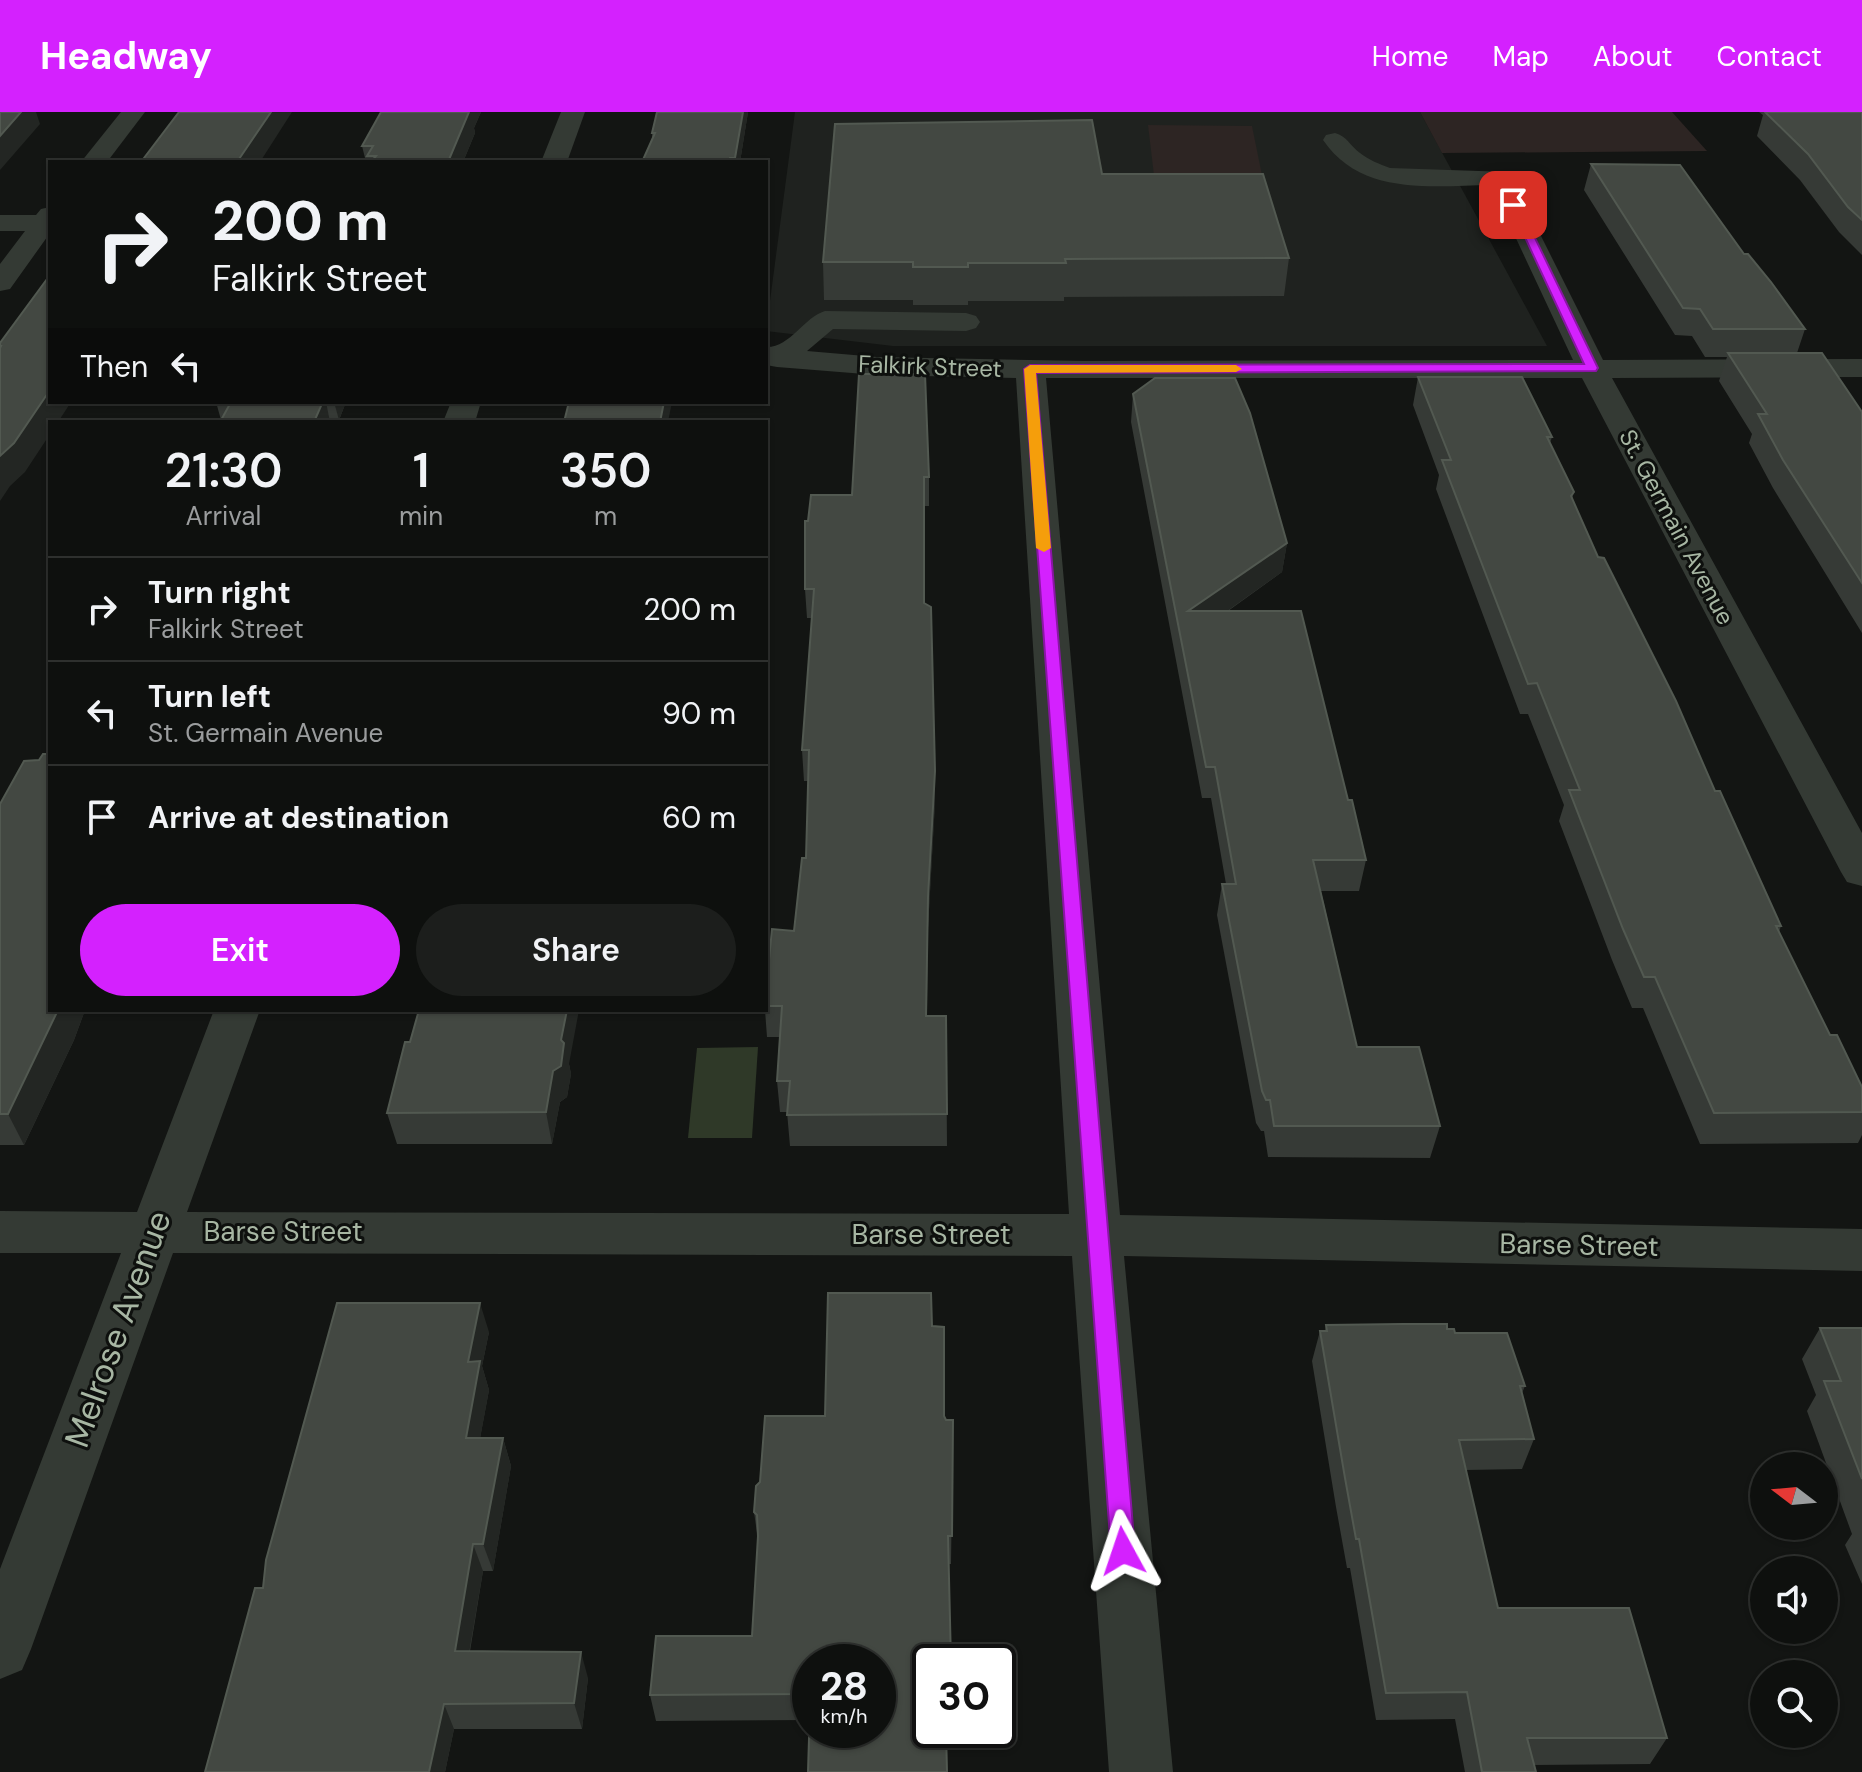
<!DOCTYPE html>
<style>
body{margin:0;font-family:"DM Sans",sans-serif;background:#1c1e1c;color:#f1f3f6;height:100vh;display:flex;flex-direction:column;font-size:30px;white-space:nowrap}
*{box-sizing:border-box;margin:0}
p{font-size:26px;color:#9b9d9e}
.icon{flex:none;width:44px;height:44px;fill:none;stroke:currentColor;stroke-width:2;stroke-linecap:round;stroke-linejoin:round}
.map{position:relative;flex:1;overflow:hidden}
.drawer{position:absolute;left:48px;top:308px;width:720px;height:592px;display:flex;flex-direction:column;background:#0e100e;border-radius:0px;box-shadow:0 2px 6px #0004,0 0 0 2px #2e302e}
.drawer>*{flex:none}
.hud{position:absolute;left:48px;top:48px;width:720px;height:244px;border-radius:0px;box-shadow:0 2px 6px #0004,0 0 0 2px #2e302e;background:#0e100e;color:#f1f3f6;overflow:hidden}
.needle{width:52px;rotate:286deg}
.tools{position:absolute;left:1750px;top:1340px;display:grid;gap:16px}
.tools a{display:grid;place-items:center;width:88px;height:88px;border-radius:50%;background:#0e100e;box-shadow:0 2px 6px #0004,0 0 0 2px #2e302e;font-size:40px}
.speed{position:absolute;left:792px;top:1532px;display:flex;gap:16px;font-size:40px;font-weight:700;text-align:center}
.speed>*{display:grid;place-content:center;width:104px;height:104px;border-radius:50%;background:#0e100e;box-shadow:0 2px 6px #0004,0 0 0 2px #2e302e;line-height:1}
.speed small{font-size:20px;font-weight:400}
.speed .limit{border:4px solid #111;border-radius:12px;background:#fff;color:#111}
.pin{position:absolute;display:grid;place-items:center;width:68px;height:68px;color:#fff;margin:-34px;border-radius:16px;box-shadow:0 4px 12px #0006}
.me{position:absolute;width:88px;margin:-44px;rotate:355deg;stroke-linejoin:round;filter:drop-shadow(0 0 6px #0008)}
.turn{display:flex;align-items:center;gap:28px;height:168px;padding:0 32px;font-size:36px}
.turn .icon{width:104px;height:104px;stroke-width:2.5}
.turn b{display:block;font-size:56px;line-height:68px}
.then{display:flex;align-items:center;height:76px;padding:0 32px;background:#0003;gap:16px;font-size:30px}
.eta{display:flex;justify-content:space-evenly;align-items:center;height:136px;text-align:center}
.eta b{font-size:48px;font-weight:600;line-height:56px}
.button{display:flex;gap:16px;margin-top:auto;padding:16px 32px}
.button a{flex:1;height:92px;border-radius:48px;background:#d421fe;color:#fff;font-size:32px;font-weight:600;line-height:92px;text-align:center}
.button a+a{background:#1c1e1c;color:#f1f3f6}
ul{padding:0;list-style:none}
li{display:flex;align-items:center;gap:24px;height:104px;padding:0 32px;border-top:2px solid #2e302e}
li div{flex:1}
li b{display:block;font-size:30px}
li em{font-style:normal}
header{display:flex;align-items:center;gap:48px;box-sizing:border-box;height:112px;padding:0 40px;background:#d421fe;color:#fff}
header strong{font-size:38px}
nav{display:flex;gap:44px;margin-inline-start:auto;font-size:28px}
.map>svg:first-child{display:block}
.built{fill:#1f221f}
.green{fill:#2d2523}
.water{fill:#2f3928}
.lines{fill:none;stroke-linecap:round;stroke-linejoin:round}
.minor{fill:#343a34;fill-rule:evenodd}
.wall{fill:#363a36}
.shaded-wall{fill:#232623}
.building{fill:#434842;stroke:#525951;stroke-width:2}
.route{fill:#d421fe;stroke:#8a15a5;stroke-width:2}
.slow{fill:#f59e0b}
.labels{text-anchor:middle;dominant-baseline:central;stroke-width:6;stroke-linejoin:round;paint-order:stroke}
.far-street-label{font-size:24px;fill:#a7b6a3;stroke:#0e100e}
.street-label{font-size:28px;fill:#a7b6a3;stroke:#0e100e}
.near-street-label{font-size:34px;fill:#a7b6a3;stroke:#0e100e}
</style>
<header>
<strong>Headway</strong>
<nav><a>Home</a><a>Map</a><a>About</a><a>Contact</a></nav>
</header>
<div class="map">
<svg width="1862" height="1660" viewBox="0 0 1862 1660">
<rect width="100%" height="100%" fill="#131513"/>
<!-- built -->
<path class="built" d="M795,0H1420L1547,234H893L766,219Z"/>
<!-- green -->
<g class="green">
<path d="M1420,0H1672L1707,39L1442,41Z"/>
<path d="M1148,13L1252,14L1264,73L1155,72Z"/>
</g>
<!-- water -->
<path class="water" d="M758,935L752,1026H688L697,936Z"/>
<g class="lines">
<!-- minor -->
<g class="minor">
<path d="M121,0H145L107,50H81Z"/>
<path d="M561,0H585L567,50H541Z"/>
<path d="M1335,21C1347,24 1350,34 1360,41C1369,48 1379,52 1390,56L1509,60L1603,248L1862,247V265L1612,266L1862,721V774L1847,770L1841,760L1582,266H1046L1120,1103L1862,1117V1159L1124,1144L1173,1660H1109L1072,1144L173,1141L31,1537L22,1558L0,1567V1457L121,1141H0V1099L137,1100L214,898H260L187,1100L1069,1102L1016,266L877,263L777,255L766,253V235C790,236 804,205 825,199L966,201L976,204L980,210L976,216L966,219L833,217L807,239L877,245L1084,249L1573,248L1491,73C1431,74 1361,84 1323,28L1326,23Z"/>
<path d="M50,95V121L10,177L0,179V152L25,119H0V103H36L41,97Z"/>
<path d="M451,290H481L475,310H443Z"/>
</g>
</g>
<!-- wall -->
<g class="wall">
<path d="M381,0H481L474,16L475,21L463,50H366L362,34Z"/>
<path d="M657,0H748L740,50H642L652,27V21Z"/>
<path d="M1759,0H1862V143L1839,120L1800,68L1757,24L1763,3Z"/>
<path d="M1591,52L1744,142L1805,217L1797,241L1862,300V521L1773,376L1749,331L1752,322L1719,269L1727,245H1705L1692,224L1675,223L1584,78Z"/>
<path d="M1102,62L1289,146L1284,184L1064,185V189H968V193H913V188H824L823,150Z"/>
<path d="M859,262L929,365V394H924V491L935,690L928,816L927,904H946L947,1034H790L787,1000H780L777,969L780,925H767L765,898H766V879L794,819L806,746L808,669H804L802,638L812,506H807L805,477L808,409L852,383Z"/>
<path d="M1418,265L1552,325L1550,331L1574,380L1572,387L1598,445L1715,679L1781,814L1779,820L1830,923L1862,975V1023L1858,1031L1700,1032L1643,896H1632L1612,848L1559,709L1564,693L1528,602H1520L1436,377L1439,363L1413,293Z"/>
<path d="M1133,282L1287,431L1282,460L1228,499L1348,688L1366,748L1359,779H1321L1357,935L1440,1014L1430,1046L1268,1045L1264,1019H1261L1256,1011L1217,803L1222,772H1226L1211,686H1202L1131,310Z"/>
<path d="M216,290H346L339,308L331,309L330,310H220L221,308Z"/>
<path d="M39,648L50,898H85L74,928L24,1033H0V692Z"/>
<path d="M410,930L569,952L571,962L567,985L560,990L552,1032H397L387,1001Z"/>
<path d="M1326,1213L1447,1217L1455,1221L1525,1274L1522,1281L1534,1327L1522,1357L1466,1358L1498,1496L1667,1626L1650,1652L1534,1653L1536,1660H1465L1455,1607L1376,1608L1350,1456H1347L1336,1395L1312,1249L1320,1219H1325Z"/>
<path d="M932,1214L944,1304L946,1308H953L951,1452H949L810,1608L656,1609L650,1583L752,1524L758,1428L754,1400L825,1304Z"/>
<path d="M1820,1216H1862V1472L1845,1433L1852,1422L1807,1299L1816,1283L1802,1247Z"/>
<path d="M489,1220L482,1254L489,1278L480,1326H503L511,1354L493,1459H483L470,1539L588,1566L582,1617H454L445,1660H205L263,1476Z"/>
</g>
<!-- shaded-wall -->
<g class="shaded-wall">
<path d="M21,0H36L40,12L0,58V24Z"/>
<path d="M271,0H292L260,50H237Z"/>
<path d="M468,0H481L474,16L475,21L463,50H448Z"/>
<path d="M743,0H748L740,50H735Z"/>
<path d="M50,278V290H71L58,310H50V322L25,360L10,374L0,389V344Z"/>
<path d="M322,290H326L330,310H314Z"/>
<path d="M334,290H346L339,308Z"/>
<path d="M664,290H672L668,310H660Z"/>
<path d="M1287,431L1282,460L1185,529L1188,499Z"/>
<path d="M935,659V690L928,816V785Z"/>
<path d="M58,898H85L74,928L24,1033L8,1002Z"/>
<path d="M567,898H579L569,952L571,962L567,985L560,990L552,1032L546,1000L553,959Z"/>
<path d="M480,1191L489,1220L482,1254L489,1278L475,1354L466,1326L468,1250Z"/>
<path d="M503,1326L511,1354L493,1459L483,1432Z"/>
<path d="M473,1432L483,1459L465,1565L455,1539Z"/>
<path d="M581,1540L588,1566L582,1617L574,1591Z"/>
<path d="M444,1592L454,1617L445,1660H429Z"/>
</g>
<!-- building -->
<g class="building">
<path d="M0,0H21L0,24Z"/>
<path d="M179,0H271L237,50H141Z"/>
<path d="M381,0H469L448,50H371L376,44H367L373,34H362Z"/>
<path d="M657,0H743L735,46H730L729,50H642L655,21H652Z"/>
<path d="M1765,0H1862V108L1848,95L1808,42Z"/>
<path d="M1092,8L1102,62H1263L1289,146L1065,147L1066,151H968V155H913V150H823L835,12Z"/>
<path d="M1591,52L1680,53L1744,142H1748L1771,170L1805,217H1713L1700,197L1683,196Z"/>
<path d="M50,163V278L14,331L0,344V236L1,234H0V231Z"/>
<path d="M1728,241H1822L1862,300V471L1783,348L1758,302H1767Z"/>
<path d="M859,262H925L929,365H924V491L931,495L935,659L928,785L926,904H946L947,1002L787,1003L790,969H777L782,894H766V879L772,817L794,819L802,746H806L809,638H802L814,477H805V409H808L811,383H852Z"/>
<path d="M1418,265H1522L1552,325H1547L1574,380L1571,384L1598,445L1604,446L1676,589L1715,679H1720L1781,814H1776L1830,923H1837L1862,975V1000L1714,1001L1655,865H1644L1623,817L1569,678H1580L1537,571L1528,572L1442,348H1451Z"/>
<path d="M1155,266H1235L1250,301L1287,431L1188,499H1301L1348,688H1352L1366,748H1313L1357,935H1419L1440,1014H1274L1270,988H1266L1262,979L1222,772H1236L1215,655H1206L1133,282Z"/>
<path d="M231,290H322L321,294L314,310H220Z"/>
<path d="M569,290H664L660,310H564Z"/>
<path d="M43,642H50V898H58L8,1002H0V692L24,649L39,648Z"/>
<path d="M419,898H567L561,928L564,931L561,954L553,959L546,1000L387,1001L405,930H410Z"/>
<path d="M828,1181H931L932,1214L944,1215V1304L946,1308H953L952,1424H948L951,1550H930V1618H946L947,1660H808L810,1594V1618H878V1550H810V1582L650,1583L656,1524H752L758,1424L757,1403L754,1400L756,1374L760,1370L765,1304H825Z"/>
<path d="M337,1191H480L468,1250L480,1249L466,1326H503L483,1432H473L455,1539L581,1540L574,1591L444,1592L429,1660H205L255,1476H263L266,1448Z"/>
<path d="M1402,1212H1447V1217H1454L1455,1221H1507L1525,1274H1520L1534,1327L1459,1328L1498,1496H1629L1667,1626H1527L1536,1660H1482L1467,1580L1386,1581L1359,1427H1356L1345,1366L1320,1219H1327L1326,1213Z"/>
<path d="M1820,1216H1862V1367L1824,1269H1841Z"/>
</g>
<!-- route -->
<path class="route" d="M1509,91L1519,93L1598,256L1596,259L1036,261L1135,1439L1131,1447L1123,1450L1114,1447L1111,1439L1024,257L1030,253L1584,252Z"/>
<!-- slow -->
<path class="slow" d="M1030,253H1236L1242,257L1236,260L1036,261L1051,436L1044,440L1036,436L1024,257Z"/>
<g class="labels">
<!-- far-street labels -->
<g class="far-street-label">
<text transform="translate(930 254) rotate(2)">Falkirk Street</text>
<text transform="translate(1677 415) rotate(62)">St. Germain Avenue</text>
</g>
<!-- street labels -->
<g class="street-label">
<text x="283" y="1119">Barse Street</text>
<text x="931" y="1122">Barse Street</text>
<text transform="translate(1579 1133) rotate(1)">Barse Street</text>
</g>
<!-- near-street labels -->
<g class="near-street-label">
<text transform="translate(118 1217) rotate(-70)">Melrose Avenue</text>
</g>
</g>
</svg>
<div class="tools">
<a><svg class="needle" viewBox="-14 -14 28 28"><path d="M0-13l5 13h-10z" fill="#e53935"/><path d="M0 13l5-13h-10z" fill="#9b9d9e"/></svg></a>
<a><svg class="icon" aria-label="sound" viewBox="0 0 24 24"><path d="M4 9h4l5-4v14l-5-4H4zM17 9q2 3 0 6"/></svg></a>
<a><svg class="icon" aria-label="search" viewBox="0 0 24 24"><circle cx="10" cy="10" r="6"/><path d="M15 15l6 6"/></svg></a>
</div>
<div class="speed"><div>28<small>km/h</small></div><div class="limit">30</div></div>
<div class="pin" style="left:1513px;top:93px;background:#d93025"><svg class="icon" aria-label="arrive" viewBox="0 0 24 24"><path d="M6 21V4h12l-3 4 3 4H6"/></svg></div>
<svg class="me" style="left:1123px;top:1439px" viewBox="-20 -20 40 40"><path d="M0-17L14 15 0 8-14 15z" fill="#d421fe" stroke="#fff" stroke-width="4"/></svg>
<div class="hud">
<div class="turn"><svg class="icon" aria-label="right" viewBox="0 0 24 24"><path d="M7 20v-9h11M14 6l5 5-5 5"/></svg><div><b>200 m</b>Falkirk Street</div></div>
<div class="then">Then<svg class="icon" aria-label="left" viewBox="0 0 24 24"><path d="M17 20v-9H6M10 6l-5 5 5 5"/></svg></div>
</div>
<section class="drawer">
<div class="eta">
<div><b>21:30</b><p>Arrival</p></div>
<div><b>1</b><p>min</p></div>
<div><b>350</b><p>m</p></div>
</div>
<ul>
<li><svg class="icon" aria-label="right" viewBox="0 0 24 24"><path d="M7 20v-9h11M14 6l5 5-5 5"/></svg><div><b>Turn right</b><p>Falkirk Street</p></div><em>200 m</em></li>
<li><svg class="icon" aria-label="left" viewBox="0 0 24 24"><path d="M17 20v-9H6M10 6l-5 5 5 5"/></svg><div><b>Turn left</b><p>St. Germain Avenue</p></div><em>90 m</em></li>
<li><svg class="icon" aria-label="arrive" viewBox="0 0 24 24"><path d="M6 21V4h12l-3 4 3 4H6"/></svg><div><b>Arrive at destination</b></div><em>60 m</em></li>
</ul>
<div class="button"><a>Exit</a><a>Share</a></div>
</section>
</div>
